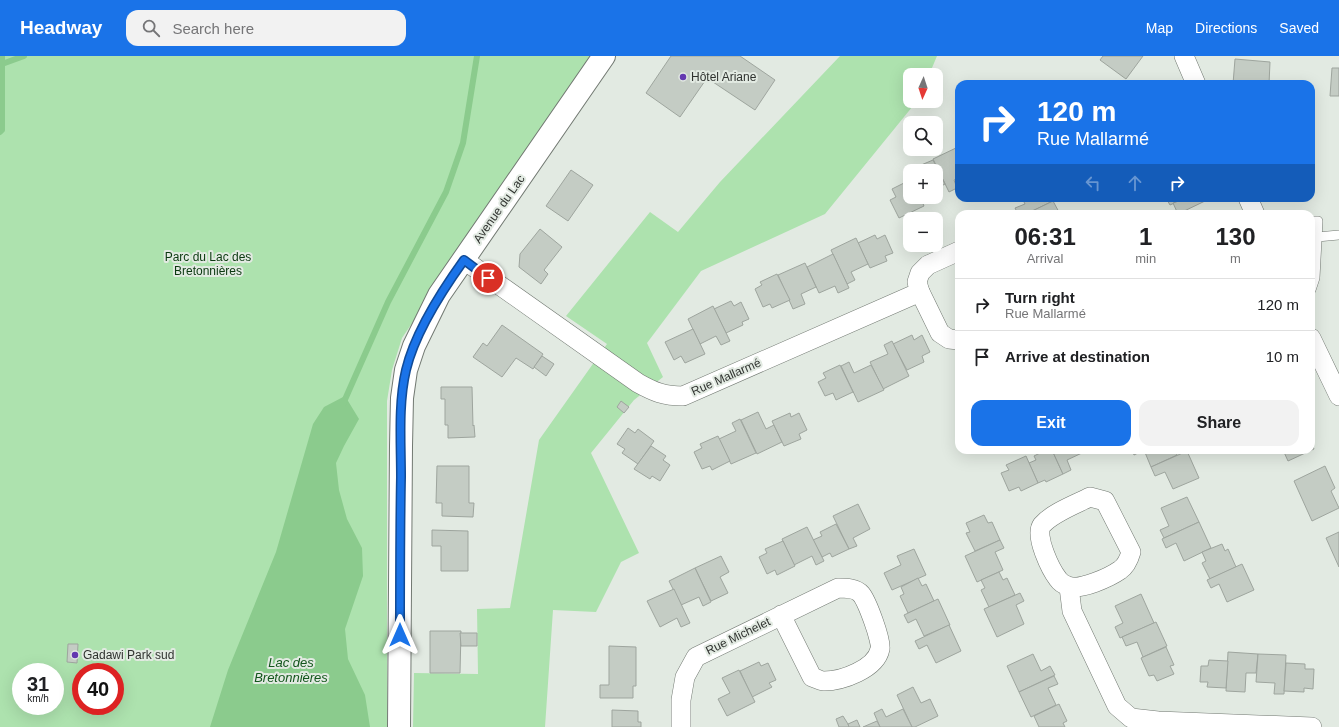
<!DOCTYPE html>
<meta charset="utf-8">
<style>
body{margin:0;font-family:Arial,sans-serif;background:#f2f2f2;color:#202124;height:100vh;display:flex;flex-direction:column;font-size:15px;white-space:nowrap}
*{box-sizing:border-box;margin:0}
p{font-size:13px;color:#757577}
.icon{flex:none;width:22px;height:22px;fill:none;stroke:currentColor;stroke-width:2;stroke-linecap:round;stroke-linejoin:round}
.map{position:relative;flex:1;overflow:hidden}
.panel{position:absolute;left:955px;top:154px;width:360px;height:244px;display:flex;flex-direction:column;background:#fff;border-radius:12px;box-shadow:0 4px 16px #0002}
.panel>*{flex:none}
.hud{position:absolute;left:955px;top:24px;width:360px;height:122px;border-radius:12px;box-shadow:0 4px 16px #0002;background:#1a73e8;color:#fff;overflow:hidden}
.needle{width:26px;rotate:183deg}
.fabs{position:absolute;left:903px;top:12px;display:grid;gap:8px}
.fabs a{display:grid;place-items:center;width:40px;height:40px;border-radius:8px;background:#fff;box-shadow:0 4px 16px #0002;font-size:20px}
.speed{position:absolute;left:12px;top:607px;display:flex;gap:8px;font-size:20px;font-weight:700;text-align:center}
.speed>*{display:grid;place-content:center;width:52px;height:52px;border-radius:50%;background:#fff;box-shadow:0 4px 16px #0002;line-height:1}
.speed small{font-size:10px;font-weight:400}
.speed .limit{border:6px solid #d22;background:#fff;color:#111}
.pin{position:absolute;display:grid;place-items:center;width:34px;height:34px;color:#fff;margin:-17px;border:2px solid #fff;border-radius:50%;box-shadow:0 1px 4px #0007}
.me{position:absolute;width:44px;margin:-22px;rotate:0deg;stroke-linejoin:round;filter:drop-shadow(0 0 3px #0008)}
.turn{display:flex;align-items:center;gap:14px;height:84px;padding:0 16px;font-size:18px}
.turn .icon{width:52px;height:52px;stroke-width:2.5}
.turn b{display:block;font-size:28px;line-height:34px}
.lanes{display:flex;align-items:center;height:38px;padding:0 16px;background:#0003;justify-content:center;gap:20px;direction:ltr}
.lanes .off{opacity:.35}
.eta{display:flex;justify-content:space-evenly;align-items:center;height:68px;text-align:center}
.eta b{font-size:24px;font-weight:700;line-height:28px}
.action{display:flex;gap:8px;margin-top:auto;padding:8px 16px}
.action a{flex:1;height:46px;border-radius:12px;background:#1a73e8;color:#fff;font-size:16px;font-weight:700;line-height:46px;text-align:center}
.action a+a{background:#f2f2f2;color:#202124}
ul{padding:0;list-style:none}
li{display:flex;align-items:center;gap:12px;height:52px;padding:0 16px;border-top:1px solid #e0e0e0}
li div{flex:1}
li b{display:block;font-size:15px}
li em{font-style:normal}
header{display:flex;align-items:center;gap:24px;box-sizing:border-box;height:56px;padding:0 20px;background:#1a73e8;color:#fff}
header strong{font-size:19px}
nav{display:flex;gap:22px;margin-inline-start:auto;font-size:14px}
.search{width:280px;height:36px;background:#f2f2f2;display:flex;align-items:center;gap:10px;box-sizing:border-box;padding:0 14px;border-radius:12px;color:#757577;font-size:15px}
.map>svg:first-child{display:block}
.green{fill:#ade2ae;fill-rule:evenodd}
.water{fill:#8bcb8d}
.lines{fill:none;stroke-linecap:round;stroke-linejoin:round}
.stream{stroke:#8bcb8d;stroke-width:6}
.building{fill:#c4ccc4;stroke:#9ea59e}
.service-casing{stroke:#727972;stroke-width:10}
.minor-casing{stroke:#727972;stroke-width:20}
.tertiary-casing{stroke:#727972;stroke-width:24}
.service{stroke:#fff;stroke-width:9}
.minor{stroke:#fff;stroke-width:19}
.tertiary{stroke:#fff;stroke-width:22}
.route-casing{stroke:#114b97;stroke-width:10}
.route{stroke:#1a73e8;stroke-width:7}
.poi-dot{fill:#6439b0;stroke:#e2eae2;stroke-width:1.5}
.labels{text-anchor:middle;dominant-baseline:central;stroke-width:4;stroke-linejoin:round;paint-order:stroke}
.poi-label{font-size:12px;fill:#303330;stroke:#e2eae2;text-anchor:start}
.street-label{font-size:12px;fill:#303330;stroke:#e2eae2}
.park-label{font-size:12px;fill:#0b3910;stroke:#e2eae2}
.water-label{font-size:13px;font-style:italic;fill:#13561c;stroke:#e2eae2}
</style>
<header>
<strong>Headway</strong>
<div class="search"><svg class="icon" aria-label="search" viewBox="0 0 24 24"><circle cx="10" cy="10" r="6"/><path d="M15 15l6 6"/></svg>Search here</div>
<nav><a>Map</a><a>Directions</a><a>Saved</a></nav>
</header>
<div class="map">
<svg width="1339" height="671" viewBox="0 0 1339 671">
<rect width="100%" height="100%" fill="#e2eae2"/>
<!-- green -->
<g class="green">
<path d="M0,0H593L402,282L392,314L387,345V671H0ZM21,616H55V650H21ZM81,616H115V650H81Z"/>
<path d="M840,0H937L929,19H910V45H917L825,158L701,215L647,287L663,321L634,344L591,397L639,497L621,506L596,556L553,554L545,671H413L414,617L478,618L477,553L510,552L539,384L607,288L566,260L650,156L678,176L720,126Z"/>
</g>
<!-- water -->
<path class="water" d="M345,340L359,363L344,390L336,407L339,434L347,463L362,492L363,520L345,573L348,603L365,639L370,671H210L228,614L276,496L313,368L324,351Z"/>
<g class="lines">
<!-- stream -->
<g class="stream">
<path d="M2,8L24,0"/>
<path d="M0,76L2,74V0"/>
<path d="M343,348L388,246L446,136L463,87L477,0"/>
</g>
</g>
<!-- building -->
<g class="building">
<path d="M671,0H740L775,24L755,54L707,22L680,61L646,37Z"/>
<path d="M1103,0H1143L1126,23L1100,4Z"/>
<path d="M1235,3L1270,6L1269,28H1233Z"/>
<path d="M1332,12H1339V40H1330Z"/>
<path d="M958,91L959,122L954,124L957,132L949,136L933,103Z"/>
<path d="M933,104L945,128L936,133V115H910V120L907,115Z"/>
<path d="M571,114L593,129L568,165L546,150Z"/>
<path d="M910,124V141H920L924,150L899,162L890,144L896,141L892,133Z"/>
<path d="M920,141H931L932,144L923,148Z"/>
<path d="M1022,142H1054L1055,144L1026,158H1018L1015,152L1025,148Z"/>
<path d="M1166,142H1177L1179,145L1170,149Z"/>
<path d="M1177,142H1204L1205,145L1178,158L1173,147L1179,145Z"/>
<path d="M1053,145L1060,158H1026Z"/>
<path d="M540,173L562,191L544,214L548,218L541,228L519,211L520,198Z"/>
<path d="M875,179L877,183L885,179L893,197L885,200L887,205L870,212L858,187Z"/>
<path d="M856,182L868,208L851,216L855,224L847,228L831,194Z"/>
<path d="M833,198L849,232L838,237L835,230L819,237L807,211Z"/>
<path d="M805,207L816,231L801,238L805,248L793,253L778,219Z"/>
<path d="M777,218L790,244L772,252L770,248L763,251L755,233L762,229L760,226Z"/>
<path d="M731,245L734,250L741,246L749,263L742,266L743,269L726,277L714,253Z"/>
<path d="M713,250L730,285L721,289L716,280L700,288L688,263Z"/>
<path d="M502,269L543,298L533,313L516,302L502,321L473,301L483,287L487,290Z"/>
<path d="M693,273L705,298L685,307L681,300L674,304L665,286Z"/>
<path d="M912,279L914,284L922,279L930,296L922,300L924,306L907,314L893,288Z"/>
<path d="M892,285L909,320L883,333L870,306L888,298L884,289Z"/>
<path d="M542,300L554,308L546,320L534,311Z"/>
<path d="M849,306L854,317L871,309L884,334L858,346L841,310Z"/>
<path d="M840,309L853,336L836,344L833,337L825,340L818,326L826,322L823,317Z"/>
<path d="M441,331H472L473,370L474,369L475,381L448,382V369H445V343H441Z"/>
<path d="M621,345L629,351L624,357L617,351Z"/>
<path d="M758,356L766,373L774,369L782,386L757,398L741,364Z"/>
<path d="M790,357L791,361L799,357L807,374L799,378L801,383L784,390L772,365Z"/>
<path d="M740,363L756,397L731,408L719,383L736,375L732,367Z"/>
<path d="M628,372L635,377L638,373L654,385L638,408L622,397L625,393L617,388Z"/>
<path d="M718,380L730,405L712,414L710,410L702,413L694,396L702,392L700,388Z"/>
<path d="M1311,386L1314,393L1288,405L1283,394H1311Z"/>
<path d="M651,390L666,400L663,404L670,409L660,425L652,420L650,423L634,413Z"/>
<path d="M1046,394H1052L1063,418L1046,426L1045,424L1038,427L1029,407L1036,404L1034,400Z"/>
<path d="M1052,394H1083L1084,396L1067,404L1071,414L1063,418Z"/>
<path d="M1132,394H1175L1177,399L1151,411L1144,394L1134,399Z"/>
<path d="M1187,395L1199,422L1173,433L1165,416L1155,420L1151,411Z"/>
<path d="M1026,400L1038,427L1021,435L1019,431L1009,435L1001,417L1009,414L1006,409Z"/>
<path d="M437,410H469V447H474L473,461L442,460V447H436Z"/>
<path d="M1325,410L1335,432L1331,435L1339,452L1312,465L1294,425Z"/>
<path d="M1187,441L1199,466L1164,482L1160,474L1169,470L1161,452Z"/>
<path d="M858,448L870,473L853,482L857,490L849,493L833,460Z"/>
<path d="M984,459L988,467L992,466L1000,484L975,495L966,477L970,476L966,467Z"/>
<path d="M1199,466L1211,492L1184,505L1176,487L1166,492L1162,483Z"/>
<path d="M836,468L849,493L832,501L830,497L822,501L813,484L822,480L820,476Z"/>
<path d="M807,471L824,505L816,509L812,500L794,509L782,483Z"/>
<path d="M432,474L468,475V515H441V490H432Z"/>
<path d="M1339,476V511L1326,482Z"/>
<path d="M1000,484L1004,492L995,496L1003,514L977,526L965,500Z"/>
<path d="M783,485L795,510L777,519L775,514L767,518L759,501L767,497L765,493Z"/>
<path d="M1222,488L1225,495L1228,493L1236,511L1210,523L1202,507L1206,505L1202,496Z"/>
<path d="M914,493L926,519L892,534L884,517L901,509L897,500Z"/>
<path d="M721,500L729,516L720,521L728,537L711,545L695,512Z"/>
<path d="M1242,508L1254,534L1227,546L1219,528L1211,532L1207,524Z"/>
<path d="M695,512L711,546L703,550L699,541L681,549L669,525Z"/>
<path d="M999,516L1003,524L1007,522L1015,539L989,551L981,534L985,532L981,524Z"/>
<path d="M918,522L922,530L926,528L934,545L908,557L900,540L904,538L901,531Z"/>
<path d="M674,533L690,567L681,571L677,562L660,571L647,545Z"/>
<path d="M1020,537L1024,545L1016,549L1024,568L997,581L984,553Z"/>
<path d="M1141,538L1154,567L1120,582L1115,571L1123,567L1115,550Z"/>
<path d="M938,543L950,569L924,580L916,563L908,567L904,559Z"/>
<path d="M1156,566L1167,590L1143,601L1137,586L1126,590L1122,581Z"/>
<path d="M949,569L961,595L936,607L927,589L919,593L915,585Z"/>
<path d="M430,575H461L460,617H430Z"/>
<path d="M460,577H477V590H461Z"/>
<path d="M68,588H78L77,607L67,606Z"/>
<path d="M609,590L636,591V630H633V642H600V629H609Z"/>
<path d="M1166,591L1174,609L1170,610L1174,618L1157,625L1154,619L1149,620L1141,602Z"/>
<path d="M1228,596L1258,598L1256,617H1246L1245,636L1226,635Z"/>
<path d="M1033,598L1041,615L1050,610L1055,619L1019,636L1007,610Z"/>
<path d="M1258,598L1286,599L1284,638H1274L1275,627L1256,626Z"/>
<path d="M1209,604L1228,605L1226,632L1207,631L1208,626H1200L1201,610H1208Z"/>
<path d="M759,606L761,610L768,607L776,624L769,627L772,631L752,641L740,615Z"/>
<path d="M1286,607L1305,608V613H1314L1313,633L1304,632V636L1284,635Z"/>
<path d="M739,614L755,646L727,660L718,643L730,637L722,622Z"/>
<path d="M1054,620L1058,628L1048,632L1056,649L1031,661L1019,636Z"/>
<path d="M913,631L921,647L930,643L938,660L915,671H912L897,639Z"/>
<path d="M1059,648L1067,665L1063,667L1065,671H1039L1034,660Z"/>
<path d="M882,653L886,661L903,653L912,671H880L874,657Z"/>
<path d="M612,654L638,655V666H641V671H612Z"/>
<path d="M843,660L848,668L849,671H839L836,663Z"/>
<path d="M857,664L860,671H849L848,668Z"/>
<path d="M877,665L880,671H863Z"/>
</g>
<g class="lines">
<defs>
<g id="service">
<path d="M1311,165H1318L1315,222L1311,234"/>
<path d="M1317,181L1339,179"/>
</g>
<g id="minor">
<path d="M1184,0L1196,28"/>
<path d="M1248,142L1255,158"/>
<path d="M959,195L928,209L920,217L917,226L920,236L940,277L949,283L959,284"/>
<path d="M464,204L638,327C654,336 664,340 683,340L920,236"/>
<path d="M1311,282L1339,340"/>
<path d="M1090,441L1105,445L1131,496C1129,503 1126,510 1120,514C1110,521 1080,535 1068,530C1065,529 1060,526 1058,523C1051,514 1034,480 1042,469C1052,457 1076,448 1090,441Z"/>
<path d="M1069,531L1072,555L1117,650L1131,662L1158,665L1312,671"/>
<path d="M681,671V644L685,621L696,601L838,532C846,532 856,532 861,538C867,545 882,585 880,593C876,613 842,625 824,625C820,625 816,622 812,621L781,559"/>
</g>
<path id="tertiary" d="M399,671L401,390L402,342L406,314L414,290L439,239L604,0"/>
</defs>
<!-- service casing -->
<use href="#service" class="service-casing"/>
<!-- minor casing -->
<use href="#minor" class="minor-casing"/>
<!-- tertiary casing -->
<use href="#tertiary" class="tertiary-casing"/>
<!-- service -->
<use href="#service" class="service"/>
<!-- minor -->
<use href="#minor" class="minor"/>
<!-- tertiary -->
<use href="#tertiary" class="tertiary"/>
</g>
<g class="lines">
<defs>
<path id="route" d="M400,579C400,526 400,473 401,421C401,386 398,348 406,314C415,276 441,236 464,204L488,222"/>
</defs>
<!-- route casing -->
<use href="#route" class="route-casing"/>
<!-- route -->
<use href="#route" class="route"/>
</g>
<!-- markers -->
<g class="poi-dot">
<circle cx="683" cy="21" r="4"/>
<circle cx="75" cy="599" r="4"/>
</g>
<g class="labels">
<!-- poi labels -->
<g class="poi-label">
<text x="691" y="21">Hôtel Ariane</text>
<text x="83" y="599">Gadawi Park sud</text>
</g>
<!-- street labels -->
<g class="street-label">
<text transform="translate(499 153) rotate(-55)">Avenue du Lac</text>
<text transform="translate(726 321) rotate(-24)">Rue Mallarmé</text>
<text transform="translate(738 580) rotate(-26)">Rue Michelet</text>
</g>
<!-- park labels -->
<g class="park-label">
<text x="208" y="201">Parc du Lac des<tspan x="208" dy="14">Bretonnières</tspan></text>
</g>
<!-- water labels -->
<g class="water-label">
<text x="291" y="606">Lac des<tspan x="291" dy="15">Bretonnières</tspan></text>
</g>
</g>
</svg>
<div class="fabs">
<a><svg class="needle" viewBox="-14 -14 28 28"><path d="M0-13l5 13h-10z" fill="#e53935"/><path d="M0 13l5-13h-10z" fill="#757577"/></svg></a>
<a><svg class="icon" aria-label="search" viewBox="0 0 24 24"><circle cx="10" cy="10" r="6"/><path d="M15 15l6 6"/></svg></a>
<a>+</a>
<a>−</a>
</div>
<div class="speed"><div>31<small>km/h</small></div><div class="limit">40</div></div>
<div class="pin" style="left:488px;top:222px;background:#d93025"><svg class="icon" aria-label="arrive" viewBox="0 0 24 24"><path d="M6 21V4h12l-3 4 3 4H6"/></svg></div>
<svg class="me" style="left:400px;top:579px" viewBox="-20 -20 40 40"><path d="M0-17L14 15 0 8-14 15z" fill="#1a73e8" stroke="#fff" stroke-width="4"/></svg>
<div class="hud">
<div class="turn"><svg class="icon" aria-label="right" viewBox="0 0 24 24"><path d="M7 20v-9h11M14 6l5 5-5 5"/></svg><div><b>120 m</b>Rue Mallarmé</div></div>
<div class="lanes"><svg class="icon off" aria-label="left" viewBox="0 0 24 24"><path d="M17 20v-9H6M10 6l-5 5 5 5"/></svg><svg class="icon off" aria-label="ahead" viewBox="0 0 24 24"><path d="M12 20V5M6 11l6-6 6 6"/></svg><svg class="icon" aria-label="right" viewBox="0 0 24 24"><path d="M7 20v-9h11M14 6l5 5-5 5"/></svg></div>
</div>
<section class="panel">
<div class="eta">
<div><b>06:31</b><p>Arrival</p></div>
<div><b>1</b><p>min</p></div>
<div><b>130</b><p>m</p></div>
</div>
<ul>
<li><svg class="icon" aria-label="right" viewBox="0 0 24 24"><path d="M7 20v-9h11M14 6l5 5-5 5"/></svg><div><b>Turn right</b><p>Rue Mallarmé</p></div><em>120 m</em></li>
<li><svg class="icon" aria-label="arrive" viewBox="0 0 24 24"><path d="M6 21V4h12l-3 4 3 4H6"/></svg><div><b>Arrive at destination</b></div><em>10 m</em></li>
</ul>
<div class="action"><a>Exit</a><a>Share</a></div>
</section>
</div>
